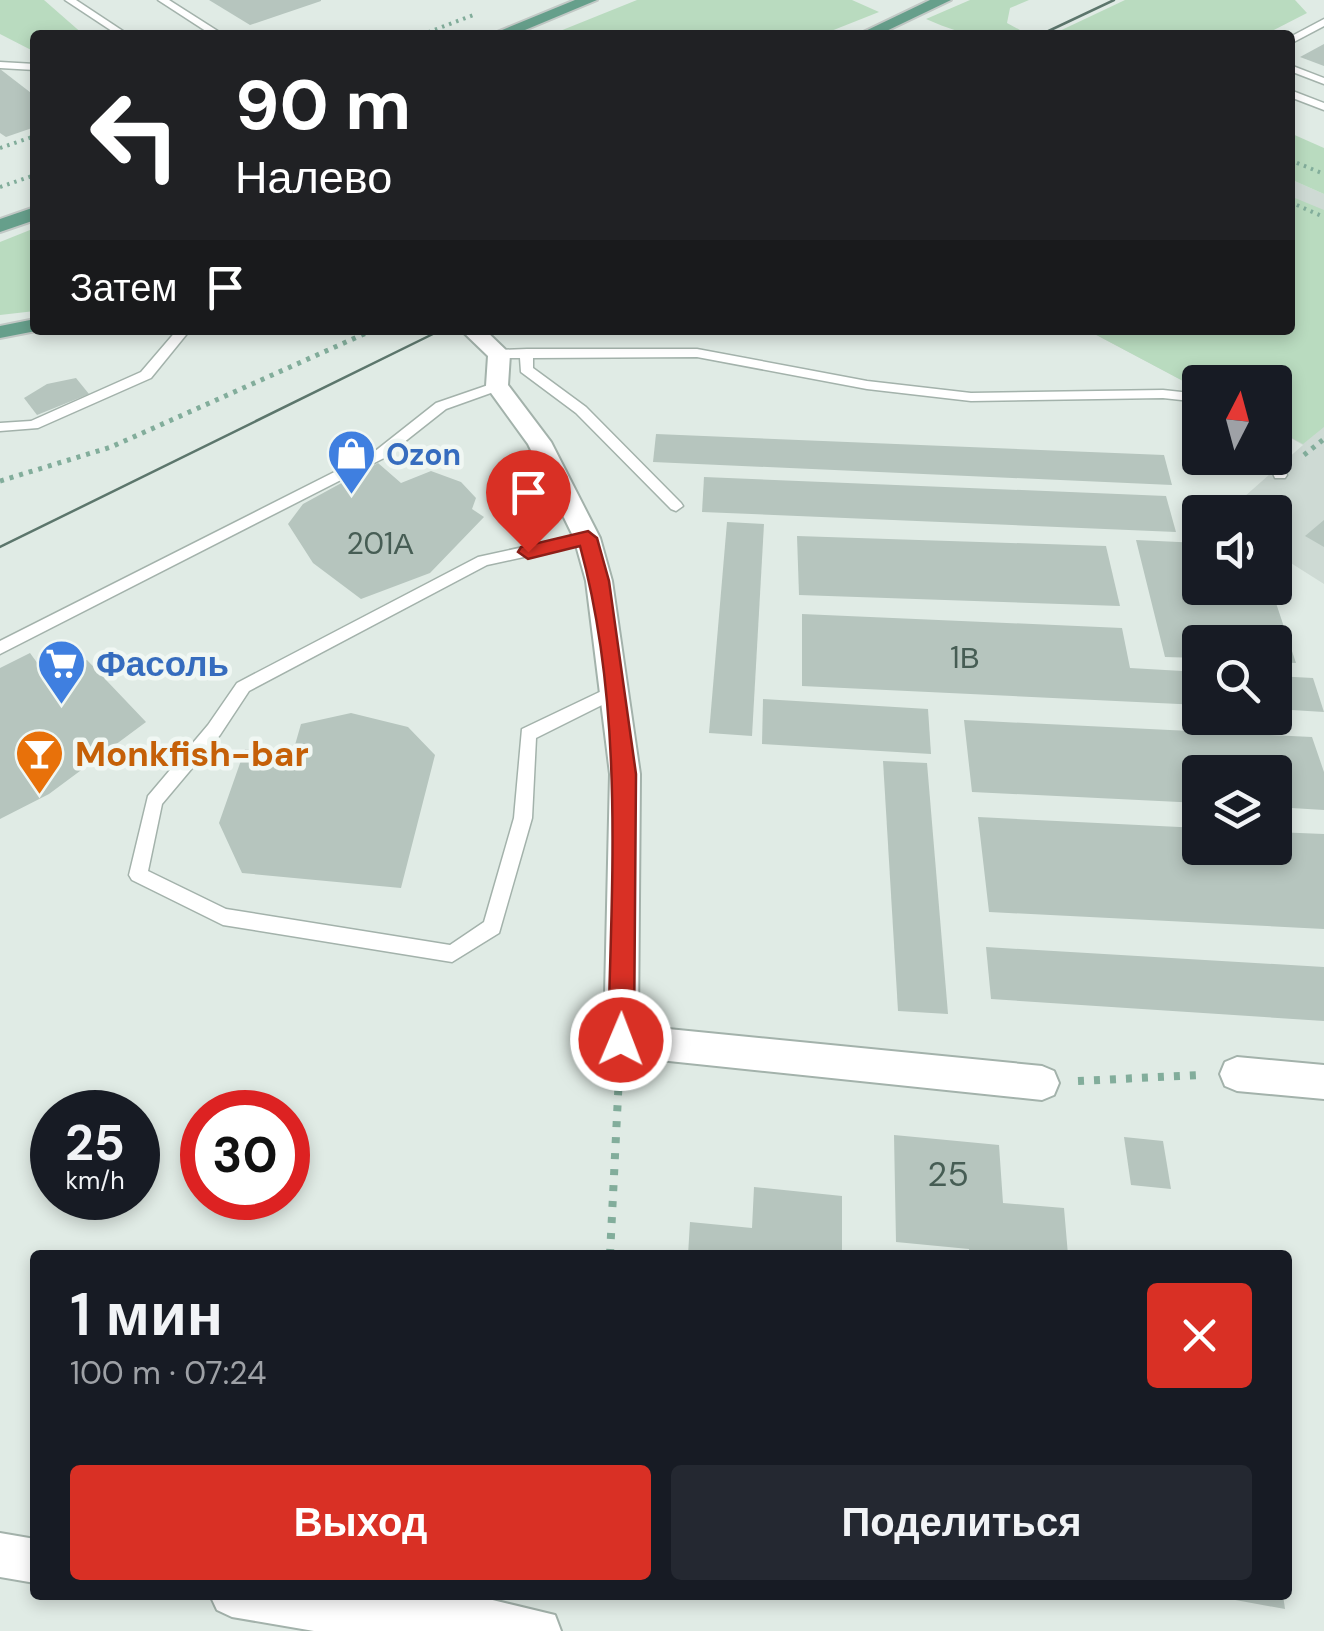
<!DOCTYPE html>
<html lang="ru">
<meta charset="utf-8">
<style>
body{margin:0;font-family:"DM Sans",sans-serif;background:#242831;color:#f1f3f6;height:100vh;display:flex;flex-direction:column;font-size:38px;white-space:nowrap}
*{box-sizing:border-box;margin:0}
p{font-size:32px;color:#9ea1a6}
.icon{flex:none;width:55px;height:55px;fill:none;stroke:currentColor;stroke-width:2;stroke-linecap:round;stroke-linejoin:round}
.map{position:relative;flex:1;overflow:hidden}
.drawer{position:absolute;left:30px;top:1250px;width:1262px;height:350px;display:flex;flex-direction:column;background:#171b24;border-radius:10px;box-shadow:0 5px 15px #0003}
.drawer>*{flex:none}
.top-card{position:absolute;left:30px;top:30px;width:1265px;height:305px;border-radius:10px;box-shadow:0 5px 15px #0003;background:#202124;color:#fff;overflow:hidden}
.needle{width:65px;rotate:6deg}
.buttons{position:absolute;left:1182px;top:365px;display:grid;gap:20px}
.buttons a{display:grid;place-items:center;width:110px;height:110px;border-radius:10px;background:#171b24;box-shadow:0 5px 15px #0003;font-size:50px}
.speed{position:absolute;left:30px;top:1090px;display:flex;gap:20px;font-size:50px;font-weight:700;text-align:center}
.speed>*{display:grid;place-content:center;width:130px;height:130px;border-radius:50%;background:#171b24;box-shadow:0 5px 15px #0003;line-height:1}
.speed small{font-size:25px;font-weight:400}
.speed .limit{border:15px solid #d22;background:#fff;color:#111}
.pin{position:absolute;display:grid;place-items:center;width:85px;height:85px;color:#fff;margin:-102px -42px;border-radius:50% 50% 50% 0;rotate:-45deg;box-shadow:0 0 10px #0007}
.pin .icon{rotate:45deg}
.me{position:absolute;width:110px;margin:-55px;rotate:1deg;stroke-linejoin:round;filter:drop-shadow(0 0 8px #0008)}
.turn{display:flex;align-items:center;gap:35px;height:210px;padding:0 40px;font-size:45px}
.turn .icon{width:130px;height:130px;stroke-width:2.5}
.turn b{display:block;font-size:70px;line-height:85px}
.then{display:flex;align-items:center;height:95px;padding:0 40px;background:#0003;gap:20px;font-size:38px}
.round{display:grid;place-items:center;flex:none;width:105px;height:105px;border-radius:10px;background:#242831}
.summary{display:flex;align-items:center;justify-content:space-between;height:170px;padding:0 40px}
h1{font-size:60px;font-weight:600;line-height:75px}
.cta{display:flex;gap:20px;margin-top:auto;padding:20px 40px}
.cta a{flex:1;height:115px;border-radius:10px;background:#d93025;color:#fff;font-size:40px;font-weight:600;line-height:115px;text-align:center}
.cta a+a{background:#242831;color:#f1f3f6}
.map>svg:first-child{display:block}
.built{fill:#cedad4}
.green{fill:#b9dbbf}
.building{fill:#b6c5be}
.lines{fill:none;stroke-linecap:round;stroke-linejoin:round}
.lane-casing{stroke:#a3b2ab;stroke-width:3}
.street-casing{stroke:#a3b2ab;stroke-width:4}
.primary-casing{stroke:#c1c8c5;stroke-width:4}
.path-far2{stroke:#82ad9b;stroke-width:4;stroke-dasharray:2.5 5;stroke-linecap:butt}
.path-far1{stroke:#82ad9b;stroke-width:5;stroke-dasharray:4 6;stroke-linecap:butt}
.path{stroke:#82ad9b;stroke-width:8;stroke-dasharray:6 10;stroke-linecap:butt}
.lane{fill:#fff;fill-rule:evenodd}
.street{fill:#fff;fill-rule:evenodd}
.primary{fill:#669f8b;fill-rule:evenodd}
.tram{stroke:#5c766c;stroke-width:2.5}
.route{fill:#d93025;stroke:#8d1f18;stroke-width:2.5}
.labels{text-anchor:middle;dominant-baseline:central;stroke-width:9;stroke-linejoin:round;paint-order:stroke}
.far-shop-label{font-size:30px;font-weight:bold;fill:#366cbe;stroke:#f0f7f3;text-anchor:start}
.number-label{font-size:30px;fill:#465d54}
.shop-label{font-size:35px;font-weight:bold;fill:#366cbe;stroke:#f0f7f3;text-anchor:start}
.food-label{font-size:35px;font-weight:bold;fill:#c56008;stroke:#f0f7f3;text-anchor:start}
.near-number-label{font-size:35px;fill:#465d54}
</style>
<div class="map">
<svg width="1324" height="1631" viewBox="0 0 1324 1631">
<rect width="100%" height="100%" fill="#e0ebe5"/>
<!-- built -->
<path class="built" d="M1290,179L1324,194V584L1275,553V512H1227L1303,445L1275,429V382H1200V390L1087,330H1290Z"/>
<!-- green -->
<g class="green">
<path d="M0,0H44L84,35H35V52L0,34Z"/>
<path d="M637,0H852L879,12L821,35H550Z"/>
<path d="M970,0H1029L1010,8L1007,23L1020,30C988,44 956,32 926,19Z"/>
<path d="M1125,0H1295L1307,13L1264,35H1051Z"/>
<path d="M1290,133L1324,148V194L1290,179Z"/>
<path d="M1290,196L1324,210V427L1303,444L1275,429V382H1200V390L1087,330H1290Z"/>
<path d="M35,228V311L0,315V242Z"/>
</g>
<!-- building -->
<g class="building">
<path d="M209,0H321V1L250,25Z"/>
<path d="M1324,44V66L1300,57Z"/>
<path d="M0,69L35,96V127L6,137L0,133Z"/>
<path d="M76,378L89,394L37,415L24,398L47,384Z"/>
<path d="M656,434L1164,455L1172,485L653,462Z"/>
<path d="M378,463L401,483L431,471L461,482L476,498L472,509L484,517L430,573L361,599L313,563L288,524L303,504Z"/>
<path d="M704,477L1166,496L1176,532L702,512Z"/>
<path d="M1324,520V547L1305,536Z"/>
<path d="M727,522L764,524L752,736L709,733Z"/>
<path d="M797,536L1106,546L1120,606L799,595Z"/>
<path d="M1136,540L1200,543V588H1271L1296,663L1275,662V642H1200V658L1165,657Z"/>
<path d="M802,614L1122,628L1130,668L1200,672V705L802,686Z"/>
<path d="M30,653L49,679L87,660L146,722L49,794L0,819V668Z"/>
<path d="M1275,676L1313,678L1324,712L1275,709Z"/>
<path d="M763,699L928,709L931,754L762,744Z"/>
<path d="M351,713L408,727L435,755L401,888L242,873L219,823L245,749L293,752L301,724Z"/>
<path d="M964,720L1312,737L1324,772V810L1275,807V772H1200V803L972,792Z"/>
<path d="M883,761L927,763L948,1014L898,1011Z"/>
<path d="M978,817L1200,828V848H1275V832L1324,834V929L989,912Z"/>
<path d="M986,947L1324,967V1021L991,999Z"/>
<path d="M894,1135L999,1145L1003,1203L1064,1208L1068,1255H969V1249L896,1242Z"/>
<path d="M1124,1137L1163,1141L1171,1189L1131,1185Z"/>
<path d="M754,1187L842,1196V1255H688L690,1222L752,1228Z"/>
<path d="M1220,1595H1283L1285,1609L1219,1597Z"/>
</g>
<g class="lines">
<defs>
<g id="lane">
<path d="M65,0H76L129,35H118Z"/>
<path d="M158,0H169L224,35H212Z"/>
<path d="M1324,19V26L1290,44V37Z"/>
<path d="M0,62L35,64V70L0,68Z"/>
<path d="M1290,65L1324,78V84L1290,71Z"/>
<path d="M1290,90L1324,103V110L1290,97Z"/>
<path d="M177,330H190L151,378L38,428L0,431V423L31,421L141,372Z"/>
<path d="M527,349H697L867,381L971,393L1163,390L1200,394V402L1163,398L971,401L867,389L697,357L533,358V368L586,407L681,503L683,506L676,511L671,509L576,413L521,372L520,358H499L493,354L499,350Z"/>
<path d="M497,382L502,383V389L446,409L384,458L0,654V641L374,452L436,403Z"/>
<path d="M1275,454L1280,458L1287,475L1285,478H1275L1266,458H1275Z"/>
<path d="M587,533L592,534V542L487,565L249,691L220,735L162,804L148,871L226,909L450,945L484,922L514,818L522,729L608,688H620L622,692L620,696L536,738L532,818L499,933L452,962L223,925L132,880L129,875L148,796L208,725L237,683L478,557Z"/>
</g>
<g id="street">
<path d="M461,330H485L510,354L508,385L551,442L600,538L612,581L640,774L638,1026L1042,1066L1054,1071L1059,1083L1054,1095L1042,1100L621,1056L609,1051L604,1040L610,774L586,581L574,538L528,444L486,386L488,356Z"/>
<path d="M1237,1057L1324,1065V1099L1237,1091L1225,1086L1220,1074L1225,1062Z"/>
<path d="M0,1533L35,1539V1583L0,1577Z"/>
<path d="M210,1595H472L555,1615L561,1631H314L232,1617L217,1610Z"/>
</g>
<g id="primary">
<path d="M575,0H597L513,35H490Z"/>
<path d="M930,0H951L878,35H857Z"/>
<path d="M35,207V220L0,232V219Z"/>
<path d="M35,319V330H41L0,338V326Z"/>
</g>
</defs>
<!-- lane casing -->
<use href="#lane" class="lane-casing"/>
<!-- street casing -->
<use href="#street" class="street-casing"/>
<!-- primary casing -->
<use href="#primary" class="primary-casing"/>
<!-- path-far2 -->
<g class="path-far2">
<path d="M421,35L476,14"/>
<path d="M0,148L35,136"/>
<path d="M1290,160L1324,174"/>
<path d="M0,187L35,175"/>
<path d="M1290,202L1324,217"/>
</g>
<!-- path-far1 -->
<g class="path-far1">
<path d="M1304,455L1324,439"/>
<path d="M0,481L111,447L373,330"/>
</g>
<!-- path -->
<g class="path">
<path d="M1078,1081L1200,1075"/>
<path d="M610,1255L619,1076"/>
</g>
<!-- lane -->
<use href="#lane" class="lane"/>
<!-- street -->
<use href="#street" class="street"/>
<!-- primary -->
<use href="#primary" class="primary"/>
<!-- tram -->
<g class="tram">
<path d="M1040,35L1114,0"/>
<path d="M0,547L441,330"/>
</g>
</g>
<!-- route -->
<path class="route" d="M588,531L597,538L609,581L636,774L634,1040L630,1049L621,1052L612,1049L608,1040C612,876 624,707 580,546L528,559L518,552L521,547Z"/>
<!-- icons -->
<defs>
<symbol id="shop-pin" viewBox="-11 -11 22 30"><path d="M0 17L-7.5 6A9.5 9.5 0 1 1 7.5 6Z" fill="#3f7fe0" stroke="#f0f7f3"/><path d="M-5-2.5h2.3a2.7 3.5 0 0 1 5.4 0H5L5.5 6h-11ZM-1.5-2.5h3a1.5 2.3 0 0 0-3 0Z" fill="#fff"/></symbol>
<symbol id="supermarket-pin" viewBox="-11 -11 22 30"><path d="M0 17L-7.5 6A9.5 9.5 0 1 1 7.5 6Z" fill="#3f7fe0" stroke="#f0f7f3"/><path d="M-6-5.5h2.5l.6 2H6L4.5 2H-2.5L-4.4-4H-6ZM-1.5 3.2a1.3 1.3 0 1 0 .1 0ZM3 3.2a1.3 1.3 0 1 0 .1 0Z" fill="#fff"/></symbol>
<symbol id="bar-pin" viewBox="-11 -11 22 30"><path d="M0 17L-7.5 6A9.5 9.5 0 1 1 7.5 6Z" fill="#e8710a" stroke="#f0f7f3"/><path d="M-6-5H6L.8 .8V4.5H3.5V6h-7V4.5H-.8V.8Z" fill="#fff"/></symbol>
</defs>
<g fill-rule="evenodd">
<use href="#shop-pin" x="324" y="426" width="55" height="75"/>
<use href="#supermarket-pin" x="34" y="636" width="55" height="75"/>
<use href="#bar-pin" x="12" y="726" width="55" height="75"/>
</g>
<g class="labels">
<!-- far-shop labels -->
<g class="far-shop-label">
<text x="386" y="454">Ozon</text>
</g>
<!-- number labels -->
<g class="number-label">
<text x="380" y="543">201А</text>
<text x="965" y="657">1В</text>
</g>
<!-- shop labels -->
<g class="shop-label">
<text x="96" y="664">Фасоль</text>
</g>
<!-- food labels -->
<g class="food-label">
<text x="75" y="754">Monkfish-bar</text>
</g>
<!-- near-number labels -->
<g class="near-number-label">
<text x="948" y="1174">25</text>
</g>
</g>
</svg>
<div class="buttons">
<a><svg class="needle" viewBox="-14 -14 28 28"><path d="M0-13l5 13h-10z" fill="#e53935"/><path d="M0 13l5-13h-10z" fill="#9ea1a6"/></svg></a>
<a><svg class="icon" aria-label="sound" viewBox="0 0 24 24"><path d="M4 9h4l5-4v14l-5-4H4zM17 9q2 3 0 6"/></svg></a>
<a><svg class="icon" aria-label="search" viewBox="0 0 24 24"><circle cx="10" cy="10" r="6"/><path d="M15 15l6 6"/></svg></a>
<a><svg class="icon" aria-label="layers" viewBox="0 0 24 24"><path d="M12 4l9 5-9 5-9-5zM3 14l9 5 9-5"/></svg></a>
</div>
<div class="speed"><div>25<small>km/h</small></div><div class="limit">30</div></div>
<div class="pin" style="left:528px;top:552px;background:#d93025"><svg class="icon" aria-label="arrive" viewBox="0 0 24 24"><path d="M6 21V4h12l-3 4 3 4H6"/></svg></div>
<svg class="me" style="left:621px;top:1040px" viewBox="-20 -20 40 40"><circle r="17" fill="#d93025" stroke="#fff" stroke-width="3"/><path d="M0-11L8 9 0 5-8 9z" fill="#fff"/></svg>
<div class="top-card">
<div class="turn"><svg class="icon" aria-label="left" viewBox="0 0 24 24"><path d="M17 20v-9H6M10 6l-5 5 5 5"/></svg><div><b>90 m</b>Налево</div></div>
<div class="then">Затем<svg class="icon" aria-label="arrive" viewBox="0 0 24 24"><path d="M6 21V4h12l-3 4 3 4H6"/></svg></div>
</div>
<section class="drawer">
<div class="summary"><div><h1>1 мин</h1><p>100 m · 07:24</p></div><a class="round" style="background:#d93025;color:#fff"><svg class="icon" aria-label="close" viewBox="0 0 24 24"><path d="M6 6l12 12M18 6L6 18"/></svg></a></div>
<div class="cta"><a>Выход</a><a>Поделиться</a></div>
</section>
</div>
